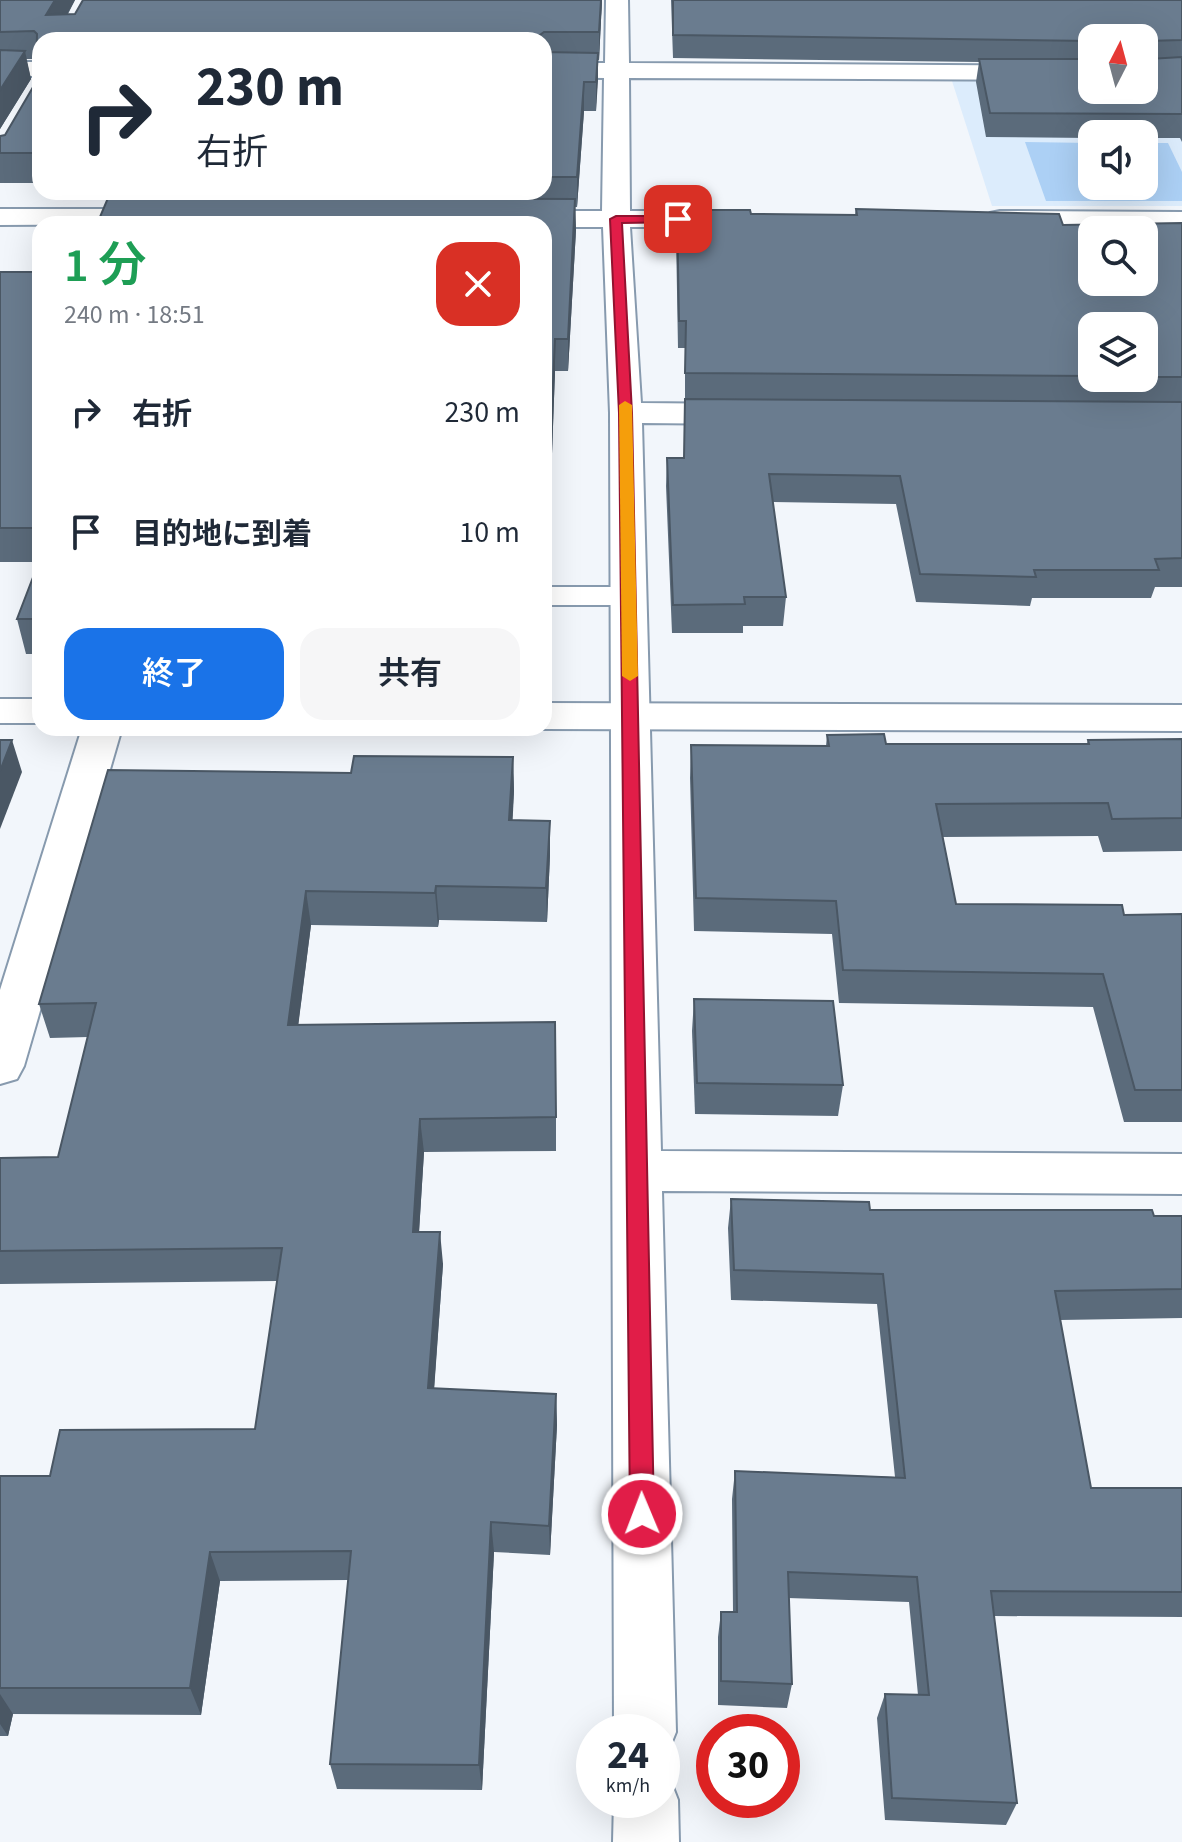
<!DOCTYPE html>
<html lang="ja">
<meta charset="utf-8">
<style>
body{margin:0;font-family:"Source Sans 3","Noto Sans JP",sans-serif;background:#f6f6f7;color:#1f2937;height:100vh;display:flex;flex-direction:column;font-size:30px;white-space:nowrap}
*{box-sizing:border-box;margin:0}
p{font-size:26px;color:#747a83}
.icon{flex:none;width:44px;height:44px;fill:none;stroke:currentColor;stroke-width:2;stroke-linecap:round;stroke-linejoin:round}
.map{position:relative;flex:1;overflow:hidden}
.details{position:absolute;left:32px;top:216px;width:520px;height:520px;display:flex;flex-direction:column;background:#fff;border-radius:24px;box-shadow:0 8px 32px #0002}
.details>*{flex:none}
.guide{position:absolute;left:32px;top:32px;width:520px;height:168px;border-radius:24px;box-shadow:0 8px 32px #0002;background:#fff;color:#1f2937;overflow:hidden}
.needle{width:52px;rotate:6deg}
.buttons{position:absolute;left:1078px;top:24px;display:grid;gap:16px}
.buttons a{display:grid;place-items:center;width:80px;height:80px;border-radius:16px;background:#fff;box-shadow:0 8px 32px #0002;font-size:40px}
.speed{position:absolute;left:576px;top:1714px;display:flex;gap:16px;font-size:40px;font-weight:700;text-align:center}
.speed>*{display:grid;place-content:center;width:104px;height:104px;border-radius:50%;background:#fff;box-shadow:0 8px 32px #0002;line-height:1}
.speed small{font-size:20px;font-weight:400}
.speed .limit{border:12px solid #d22;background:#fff;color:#111}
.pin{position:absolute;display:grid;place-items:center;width:68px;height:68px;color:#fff;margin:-34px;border-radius:16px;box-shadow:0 4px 12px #0006}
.me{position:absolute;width:88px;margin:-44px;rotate:359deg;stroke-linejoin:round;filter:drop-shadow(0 0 6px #0008)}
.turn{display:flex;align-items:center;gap:28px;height:168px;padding:0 32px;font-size:36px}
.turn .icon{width:104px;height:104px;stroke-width:2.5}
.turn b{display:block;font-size:56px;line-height:68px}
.round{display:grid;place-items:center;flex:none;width:84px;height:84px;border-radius:24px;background:#f6f6f7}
.headline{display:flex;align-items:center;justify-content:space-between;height:136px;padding:0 32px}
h1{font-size:48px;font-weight:600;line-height:60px;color:#1e9e55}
.primary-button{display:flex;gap:16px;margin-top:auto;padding:16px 32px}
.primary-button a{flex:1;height:92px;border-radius:24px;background:#1a73e8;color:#fff;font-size:32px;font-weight:600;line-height:92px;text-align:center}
.primary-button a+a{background:#f6f6f7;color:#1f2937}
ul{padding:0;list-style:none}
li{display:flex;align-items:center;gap:24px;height:120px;padding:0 32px}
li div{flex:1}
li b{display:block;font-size:30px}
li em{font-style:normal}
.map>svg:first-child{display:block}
.built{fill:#dcecfc;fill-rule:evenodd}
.green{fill:#acd0f5}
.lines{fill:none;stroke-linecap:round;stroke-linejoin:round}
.service-casing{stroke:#879aae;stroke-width:4}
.minor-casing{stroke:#879aae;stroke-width:4}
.tertiary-casing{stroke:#879aae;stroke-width:4}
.service{fill:#fff;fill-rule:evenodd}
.minor{fill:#fff;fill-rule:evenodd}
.tertiary{fill:#fff;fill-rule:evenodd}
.wall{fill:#5b6b7b;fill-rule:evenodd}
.shaded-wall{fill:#4a5764}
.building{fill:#6a7c8f;stroke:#4a5764;stroke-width:2;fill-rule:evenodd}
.route{fill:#e11d48;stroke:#92132f;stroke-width:2}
.slow{fill:#f59e0b}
</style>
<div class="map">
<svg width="1182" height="1842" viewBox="0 0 1182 1842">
<rect width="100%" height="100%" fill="#f2f6fb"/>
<!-- built -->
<path class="built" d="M952,81L1092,82V90H1144L1182,100V206H992ZM1092,134H1144V186H1092Z"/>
<!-- green -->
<path class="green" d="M1025,142L1092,143V186H1144V143H1168L1182,172V201H1046Z"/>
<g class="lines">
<defs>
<path id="service" d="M544,587H629L640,590L644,596L640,602L629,605H544Z"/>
<g id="minor">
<path d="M606,0H628L629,63L1092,66V80L629,78L630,211H736L746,213L750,219L746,225L736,227H630L641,403L744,404L755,407L760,414L755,421L744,424L642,423L661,1151L1182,1154V1194L662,1191L676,1732L667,1754L662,1756V1732H614L610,413L603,227H544V224H506L502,219L506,213L516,211H602L604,78L544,77V63H605Z"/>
<rect x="0" y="62" width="40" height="14"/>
<path d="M0,209H160L170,211L174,217L165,224L0,225Z"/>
<path d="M1000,211L1182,212V228L990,225L986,219L990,213Z"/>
<path d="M82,728H122L24,1066L17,1079L0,1084V990Z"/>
<path d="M662,1774L669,1777L678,1800L679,1842H613L614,1800H662Z"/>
</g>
<g id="tertiary">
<rect x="0" y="699" width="40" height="24"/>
<path d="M544,703L1182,705V731L544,729Z"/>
</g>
</defs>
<!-- service casing -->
<use href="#service" class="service-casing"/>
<!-- minor casing -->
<use href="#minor" class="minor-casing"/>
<!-- tertiary casing -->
<use href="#tertiary" class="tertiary-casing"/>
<!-- service -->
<use href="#service" class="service"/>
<!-- minor -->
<use href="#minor" class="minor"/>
<!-- tertiary -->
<use href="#tertiary" class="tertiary"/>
</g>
<!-- wall -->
<g class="wall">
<path d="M0,0H75L68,14L602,0L599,60H598L596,111H584L577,207H575L576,230L568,371H555L551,481H544V224L121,198L120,192H544V40H40V183H0V136L5,135L36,82L37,59H26L31,79L0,129Z"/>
<path d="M671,0H1182V142L1180,138H1144V134H1092V138L986,137L976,82L979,62L673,58ZM1092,38H1144L1092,90Z"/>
<path d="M856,209L1063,225L1182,223V587H1155L1151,598H1032L1030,606L916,602L896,504L773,502L786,597L783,626H743V633H672L666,486L667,458H684L685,400V348H678L676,235L677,210L751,214L855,215ZM1092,326H1144V378H1092Z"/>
<path d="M0,272H40V654H26L17,619L39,562H0Z"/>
<path d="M827,735L886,744H1087L1088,740L1182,739V851L1103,852L1098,836L943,837L956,904L1124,915L1182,914V1122H1124L1093,1007L839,1003L832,934L694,931L690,778L691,745L826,746Z"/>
<path d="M513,757L514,791L512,820L550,821V855L547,922L439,920L438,927L311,925L298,1025L556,1056V1151L424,1152L419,1232L443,1264L434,1388L556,1394L557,1425L550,1555L494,1552L482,1790L337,1789L330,1764L348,1580L220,1581L201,1715L13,1714L8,1736H0V1476H50L255,1429L277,1281L0,1284V1158L58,1157L88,1037L50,1038L39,1004L351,773Z"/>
<path d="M694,999L843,1085L838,1116L695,1114L692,1031Z"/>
<path d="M731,1199L870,1210L1182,1216V1318L1060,1320L1091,1488H1182V1617L994,1616L1017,1803L1006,1825L885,1820L877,1718L885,1694L918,1695L909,1602L788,1598L792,1684L787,1708L718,1705V1637L721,1612H733L732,1499L735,1471L895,1477L877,1304L731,1300L728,1228Z"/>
</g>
<!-- shaded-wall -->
<g class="shaded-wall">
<path d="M55,0H75L53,40L46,15Z"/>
<path d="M601,0H602L599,60V32Z"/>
<path d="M25,51L31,79L0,129V90Z"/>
<path d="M598,53V81L596,111V82Z"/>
<path d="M584,82V111L577,207V177Z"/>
<path d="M575,199L576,230L568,371V339Z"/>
<path d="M555,339V371L551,481L550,448Z"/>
<path d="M12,740L22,772L0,829V771Z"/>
<path d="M513,757L514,791L511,854L509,820Z"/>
<path d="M550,821V855L547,922L546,888Z"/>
<path d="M436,886L439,920L438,927L435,893Z"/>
<path d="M306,891L311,925L294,1059L288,1025Z"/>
<path d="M420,1119L424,1152L417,1264L413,1232Z"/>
<path d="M440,1232L443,1264L432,1419L428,1388Z"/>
<path d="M556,1394L557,1425L550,1555L549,1526Z"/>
<path d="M491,1522L494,1552L482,1790L479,1765Z"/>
<path d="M210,1552L220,1581L201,1715L190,1688Z"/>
<path d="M0,1694L13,1714L8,1736L0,1724Z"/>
</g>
<!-- building -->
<g class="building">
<path d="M0,0H55L46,15L75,14L83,0H601L599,32H544L540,35L541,40H40V153H0V136L5,135L36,82L37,34L34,31L0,32Z"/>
<path d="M673,0H1182V40L1147,41L1149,59L1182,57V114L990,113L979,59H1092V90H1144V38H1092V41L673,35Z"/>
<path d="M0,50L25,51L0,90Z"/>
<path d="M544,52L598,53L596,82H584L577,177H544Z"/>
<path d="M108,198L575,199L568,339H555L550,448L544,447V224H97Z"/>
<path d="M856,209L1059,214L1063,225L1182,223V377H1144V326H1092V376L685,373L686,321H679L677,210H750L751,214L857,215ZM1092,230H1144V282H1092Z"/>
<rect x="0" y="272" width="40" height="256"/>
<path d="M685,399L1182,402V558L1155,559L1159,570H1034L1036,577L920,574L900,476L769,474L786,597H744L745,604L673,605L667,458H684Z"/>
<path d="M40,559V619H17Z"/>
<path d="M884,734L886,744H1089L1088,740L1182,739V818L1112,819L1108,803L936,804L956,904L1122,905L1124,915L1182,914V1090H1135L1103,974L843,970L836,901L696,898L691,745L829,746L827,735Z"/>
<path d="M0,740H12L0,771Z"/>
<path d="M354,756L513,757L509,820L550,821L546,888L436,886L435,893L306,891L288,1025L555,1022L556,1117L420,1119L413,1232H440L428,1388L556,1394L549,1526L491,1522L479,1765L330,1764L351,1551L210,1552L190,1688H0V1476H50L60,1430L255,1429L282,1248L0,1251V1158L58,1157L96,1003L39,1004L108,770L351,773Z"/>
<path d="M694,999L833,1001L843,1085L697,1083Z"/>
<path d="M731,1199L869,1202L870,1210H1152L1154,1216H1182V1289L1055,1291L1091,1488H1182V1592L991,1591L1017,1803L892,1798L885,1694L929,1695L917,1577L788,1572L792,1684L721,1681V1612H737L735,1471L905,1478L883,1274L734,1270Z"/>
</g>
<!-- route -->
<path class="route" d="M678,216L682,222L622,223L632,413L654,1514L650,1522L642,1525L634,1522L630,1514L619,413L610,219L616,216Z"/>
<!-- slow -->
<path class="slow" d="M625,401L632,405L638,676L630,681L622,676L619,405Z"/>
</svg>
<div class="buttons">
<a><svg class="needle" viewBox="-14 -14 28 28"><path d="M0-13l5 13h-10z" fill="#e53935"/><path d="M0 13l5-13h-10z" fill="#747a83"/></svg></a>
<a><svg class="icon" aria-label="sound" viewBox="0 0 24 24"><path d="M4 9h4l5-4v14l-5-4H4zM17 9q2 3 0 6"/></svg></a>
<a><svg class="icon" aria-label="search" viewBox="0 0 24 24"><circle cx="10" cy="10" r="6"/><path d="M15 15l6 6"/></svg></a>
<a><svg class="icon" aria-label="layers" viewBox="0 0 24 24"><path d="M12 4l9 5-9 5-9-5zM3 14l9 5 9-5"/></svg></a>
</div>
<div class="speed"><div>24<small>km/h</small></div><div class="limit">30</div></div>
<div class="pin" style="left:678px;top:219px;background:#d93025"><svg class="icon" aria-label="arrive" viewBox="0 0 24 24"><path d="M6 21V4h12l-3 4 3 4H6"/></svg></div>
<svg class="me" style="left:642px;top:1514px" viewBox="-20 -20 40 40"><circle r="17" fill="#e11d48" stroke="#fff" stroke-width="3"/><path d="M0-11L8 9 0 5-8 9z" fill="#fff"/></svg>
<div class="guide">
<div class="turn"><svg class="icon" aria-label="right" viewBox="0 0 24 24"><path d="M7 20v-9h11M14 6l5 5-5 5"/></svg><div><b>230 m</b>右折</div></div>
</div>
<section class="details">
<div class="headline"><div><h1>1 分</h1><p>240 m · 18:51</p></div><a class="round" style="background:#d93025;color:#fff"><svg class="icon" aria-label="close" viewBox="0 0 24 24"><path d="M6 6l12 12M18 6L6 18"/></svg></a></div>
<ul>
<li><svg class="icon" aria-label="right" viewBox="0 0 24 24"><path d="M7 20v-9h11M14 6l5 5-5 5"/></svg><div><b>右折</b></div><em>230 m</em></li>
<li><svg class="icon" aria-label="arrive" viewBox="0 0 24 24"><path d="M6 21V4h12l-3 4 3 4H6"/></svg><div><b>目的地に到着</b></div><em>10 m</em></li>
</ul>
<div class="primary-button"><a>終了</a><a>共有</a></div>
</section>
</div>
